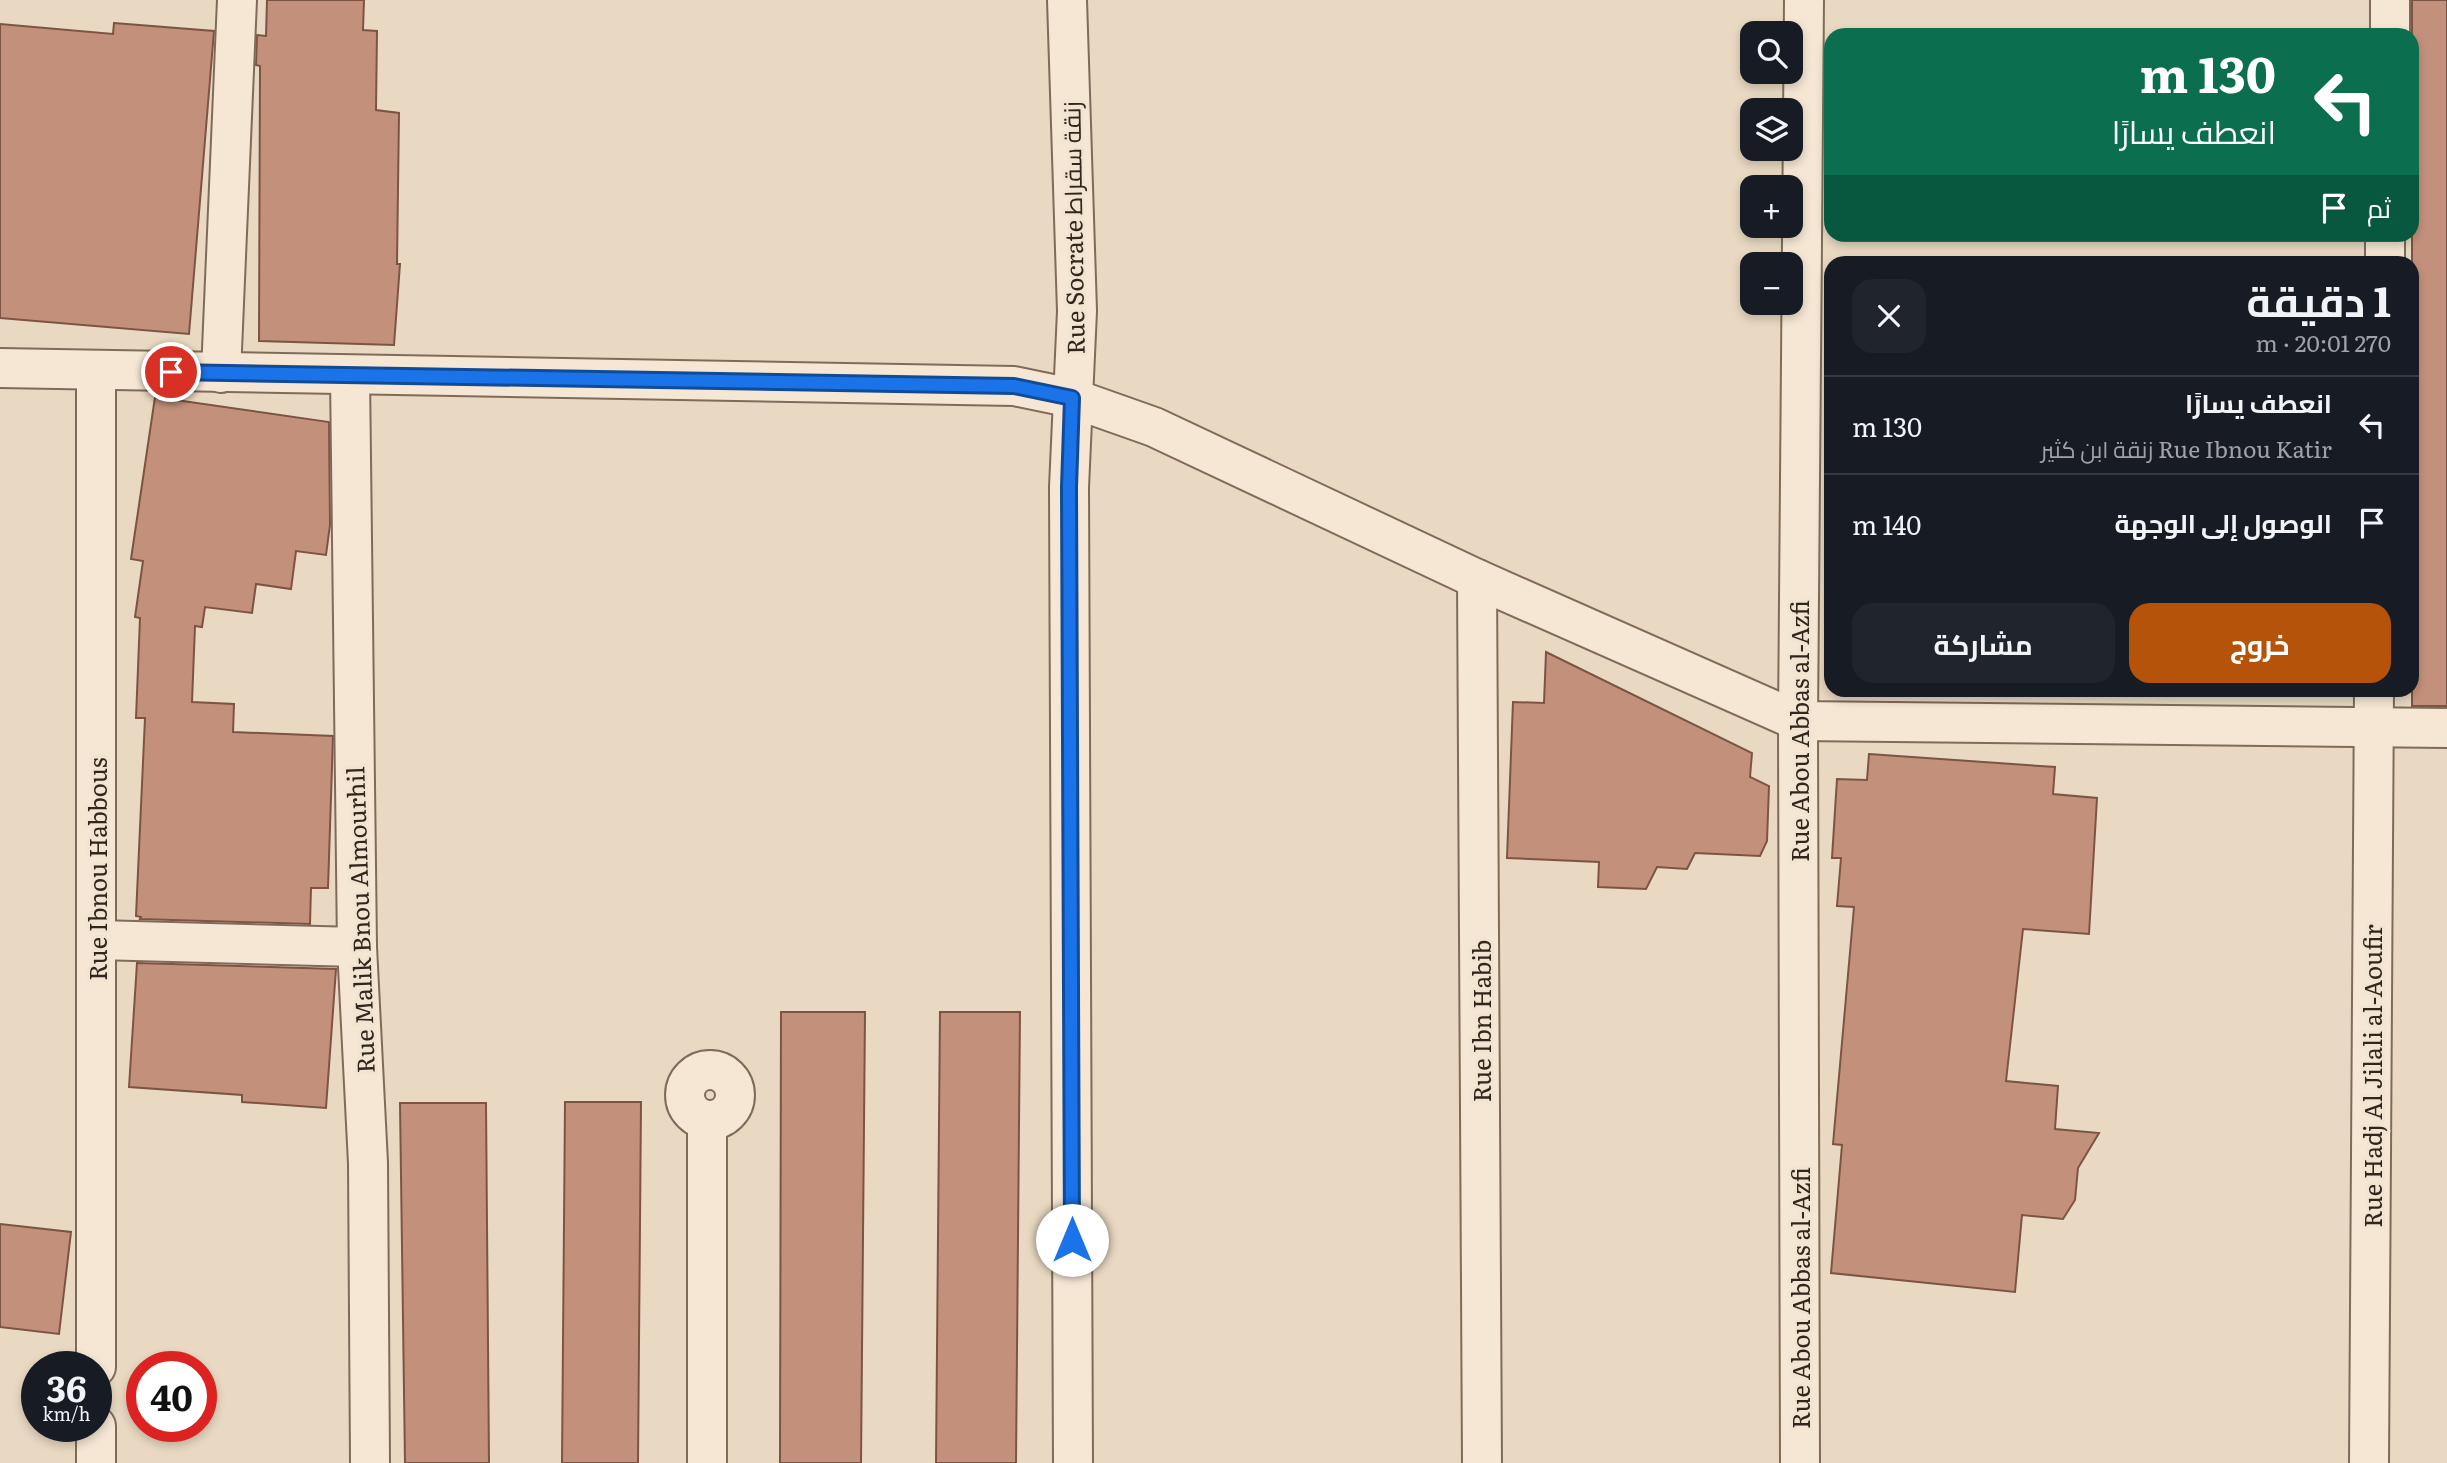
<!DOCTYPE html>
<html lang="ar">
<meta charset="utf-8">
<style>
body{margin:0;font-family:Literata,Cairo,serif;background:#20242c;color:#f1f3f6;direction:rtl;height:100vh;display:flex;flex-direction:column;font-size:26px;white-space:nowrap}
*{box-sizing:border-box;margin:0}
p{font-size:23px;color:#9ea1a6}
.icon{flex:none;width:38px;height:38px;fill:none;stroke:currentColor;stroke-width:2;stroke-linecap:round;stroke-linejoin:round}
.map{position:relative;flex:1;overflow:hidden;direction:ltr}
.details{position:absolute;left:1824px;top:256px;width:595px;height:441px;display:flex;flex-direction:column;background:#171b24;border-radius:21px;box-shadow:0 4px 10px #0003;direction:rtl}
.details>*{flex:none}
.guide{position:absolute;left:1824px;top:28px;width:595px;height:214px;border-radius:21px;box-shadow:0 4px 10px #0003;direction:rtl;background:#0b6e4f;color:#fff;overflow:hidden}
.tools{position:absolute;left:1740px;top:21px;display:grid;gap:14px}
.tools a{display:grid;place-items:center;width:63px;height:63px;border-radius:14px;background:#171b24;box-shadow:0 4px 10px #0003;font-size:35px}
.speed{position:absolute;left:21px;top:1351px;display:flex;gap:14px;font-size:35px;font-weight:700;text-align:center}
.speed>*{display:grid;place-content:center;width:91px;height:91px;border-radius:50%;background:#171b24;box-shadow:0 4px 10px #0003;line-height:1}
.speed small{font-size:18px;font-weight:400}
.speed .limit{border:10px solid #d22;background:#fff;color:#111}
.pin{position:absolute;display:grid;place-items:center;width:60px;height:60px;color:#fff;margin:-30px;border:4px solid #fff;border-radius:50%;box-shadow:0 2px 7px #0007}
.me{position:absolute;width:77px;margin:-38px;rotate:0deg;stroke-linejoin:round;filter:drop-shadow(0 0 5px #0008)}
.turn{display:flex;align-items:center;gap:24px;height:147px;padding:0 28px;font-size:32px}
.turn .icon{width:91px;height:91px;stroke-width:2.5}
.turn b{display:block;font-size:49px;line-height:60px}
.then{display:flex;align-items:center;height:66px;padding:0 28px;background:#0003;gap:14px;font-size:26px}
.round{display:grid;place-items:center;flex:none;width:74px;height:74px;border-radius:21px;background:#20242c}
.head{display:flex;align-items:center;justify-content:space-between;height:119px;padding:0 28px}
h1{font-size:42px;font-weight:700;line-height:52px}
.cta{display:flex;gap:14px;margin-top:auto;padding:14px 28px}
.cta a{flex:1;height:80px;border-radius:21px;background:#b45309;color:#fff;font-size:28px;font-weight:700;line-height:80px;text-align:center}
.cta a+a{background:#20242c;color:#f1f3f6}
ul{padding:0;list-style:none}
li{display:flex;align-items:center;gap:21px;height:98px;padding:0 28px;border-top:2px solid #363941}
li div{flex:1}
li b{display:block;font-size:26px}
li em{font-style:normal}
.map>svg:first-child{display:block}
.building{fill:#c3917b;stroke:#7d5443;stroke-width:2}
.lines{fill:none;stroke-linecap:round;stroke-linejoin:round}
.minor-casing{stroke:#806b5b;stroke-width:42}
.tertiary-casing{stroke:#806b5b;stroke-width:42}
.minor{stroke:#f5e7d4;stroke-width:38}
.tertiary{stroke:#f5e7d4;stroke-width:38}
.route-casing{stroke:#114b97;stroke-width:18}
.route{stroke:#1a73e8;stroke-width:12}
.labels{text-anchor:middle;dominant-baseline:central;stroke-width:6;stroke-linejoin:round;paint-order:stroke}
.street-label{font-size:24px;fill:#32251d;stroke:#f1e4d0}
</style>
<div class="map">
<svg width="2447" height="1463" viewBox="0 0 2447 1463">
<rect width="100%" height="100%" fill="#e9d9c2"/>
<!-- building -->
<g class="building">
<path d="M267,0H364L363,30L377,31L376,110L399,113L397,264H400L394,345L259,341L260,66L256,65L257,35L266,36Z"/>
<rect x="2412" y="0" width="35" height="706"/>
<path d="M114,23L214,31L189,334L0,318V24L113,34Z"/>
<path d="M155,397L329,422L330,525L326,555L296,551L291,589L256,584L252,613L205,607L202,627L195,626L192,702L234,704L233,732L333,736L328,888H311L310,924L140,919L141,917L136,916L145,718H136L140,618L135,617L143,561L131,559Z"/>
<path d="M1546,652L1752,753L1750,777L1769,786L1767,841L1760,856L1695,853L1687,869L1657,867L1646,889L1598,887L1599,862L1507,858L1513,702L1544,703Z"/>
<path d="M1869,754L2055,767L2053,794L2097,798L2089,934L2023,929L2006,1081L2058,1086L2055,1129L2099,1133L2078,1168L2075,1200L2063,1219L2022,1215L2015,1292L1831,1273L1842,1145L1833,1144L1854,907L1837,906L1841,858H1832L1837,779L1867,780Z"/>
<path d="M137,963L336,969L326,1108L242,1102V1095L129,1087Z"/>
<path d="M781,1012H865L861,1463H780Z"/>
<path d="M940,1012H1020L1016,1463H936Z"/>
<path d="M565,1102H641L638,1463H562Z"/>
<path d="M400,1103H486L489,1463H405Z"/>
<path d="M0,1224L71,1232L59,1334L0,1327Z"/>
</g>
<g class="lines">
<defs>
<g id="minor">
<path d="M2390,35V0"/>
<path d="M2385,262V234"/>
<path d="M0,368L1014,386L1072,398L1154,427L1477,579L1798,721L2447,728"/>
<path d="M221,373L237,0"/>
<path d="M350,376L357,947L368,1163L370,1463"/>
<path d="M1477,579L1482,1463"/>
<path d="M97,940L357,947"/>
<circle cx="710" cy="1095" r="25"/>
<path d="M96,1367V371"/>
<path d="M96,1426V1463"/>
<path d="M707,1463V1120"/>
<path d="M1800,1463L1798,721L1804,0"/>
<path d="M2369,1463L2374,690"/>
</g>
<path id="tertiary" d="M1067,0L1077,311L1069,487L1073,1463"/>
</defs>
<!-- minor casing -->
<use href="#minor" class="minor-casing"/>
<!-- tertiary casing -->
<use href="#tertiary" class="tertiary-casing"/>
<!-- minor -->
<use href="#minor" class="minor"/>
<!-- tertiary -->
<use href="#tertiary" class="tertiary"/>
</g>
<g class="lines">
<defs>
<path id="route" d="M171,372L1014,386L1072,398L1069,487L1072,1240"/>
</defs>
<!-- route casing -->
<use href="#route" class="route-casing"/>
<!-- route -->
<use href="#route" class="route"/>
</g>
<g class="labels">
<!-- street labels -->
<g class="street-label">
<text transform="translate(1072 228) rotate(-91)">Rue Socrate زنقة سقراط</text>
<text transform="translate(1798 731) rotate(-90)">Rue Abou Abbas al-Azfi</text>
<text transform="translate(96 869) rotate(-90)">Rue Ibnou Habbous</text>
<text transform="translate(359 920) rotate(-92)">Rue Malik Bnou Almourhil</text>
<text transform="translate(1480 1021) rotate(-90)">Rue Ibn Habib</text>
<text transform="translate(2371 1076) rotate(-90)">Rue Hadj Al Jilali al-Aoufir</text>
<text transform="translate(1799 1298) rotate(-90)">Rue Abou Abbas al-Azfi</text>
</g>
</g>
</svg>
<div class="tools">
<a><svg class="icon" aria-label="search" viewBox="0 0 24 24"><circle cx="10" cy="10" r="6"/><path d="M15 15l6 6"/></svg></a>
<a><svg class="icon" aria-label="layers" viewBox="0 0 24 24"><path d="M12 4l9 5-9 5-9-5zM3 14l9 5 9-5"/></svg></a>
<a>+</a>
<a>−</a>
</div>
<div class="speed"><div>36<small>km/h</small></div><div class="limit">40</div></div>
<div class="pin" style="left:171px;top:372px;background:#d93025"><svg class="icon" aria-label="arrive" viewBox="0 0 24 24"><path d="M6 21V4h12l-3 4 3 4H6"/></svg></div>
<svg class="me" style="left:1072px;top:1240px" viewBox="-20 -20 40 40"><circle r="19" fill="#fff"/><path d="M0-13L10 11 0 6-10 11z" fill="#1a73e8"/></svg>
<div class="guide">
<div class="turn"><svg class="icon" aria-label="left" viewBox="0 0 24 24"><path d="M17 20v-9H6M10 6l-5 5 5 5"/></svg><div><b>130 m</b>انعطف يسارًا</div></div>
<div class="then">ثم<svg class="icon" aria-label="arrive" viewBox="0 0 24 24"><path d="M6 21V4h12l-3 4 3 4H6"/></svg></div>
</div>
<section class="details">
<div class="head"><div><h1>1 دقيقة</h1><p>270 m · 20:01</p></div><a class="round"><svg class="icon" aria-label="close" viewBox="0 0 24 24"><path d="M6 6l12 12M18 6L6 18"/></svg></a></div>
<ul>
<li><svg class="icon" aria-label="left" viewBox="0 0 24 24"><path d="M17 20v-9H6M10 6l-5 5 5 5"/></svg><div><b>انعطف يسارًا</b><p>Rue Ibnou Katir زنقة ابن كثير</p></div><em>130 m</em></li>
<li><svg class="icon" aria-label="arrive" viewBox="0 0 24 24"><path d="M6 21V4h12l-3 4 3 4H6"/></svg><div><b>الوصول إلى الوجهة</b></div><em>140 m</em></li>
</ul>
<div class="cta"><a>خروج</a><a>مشاركة</a></div>
</section>
</div>
